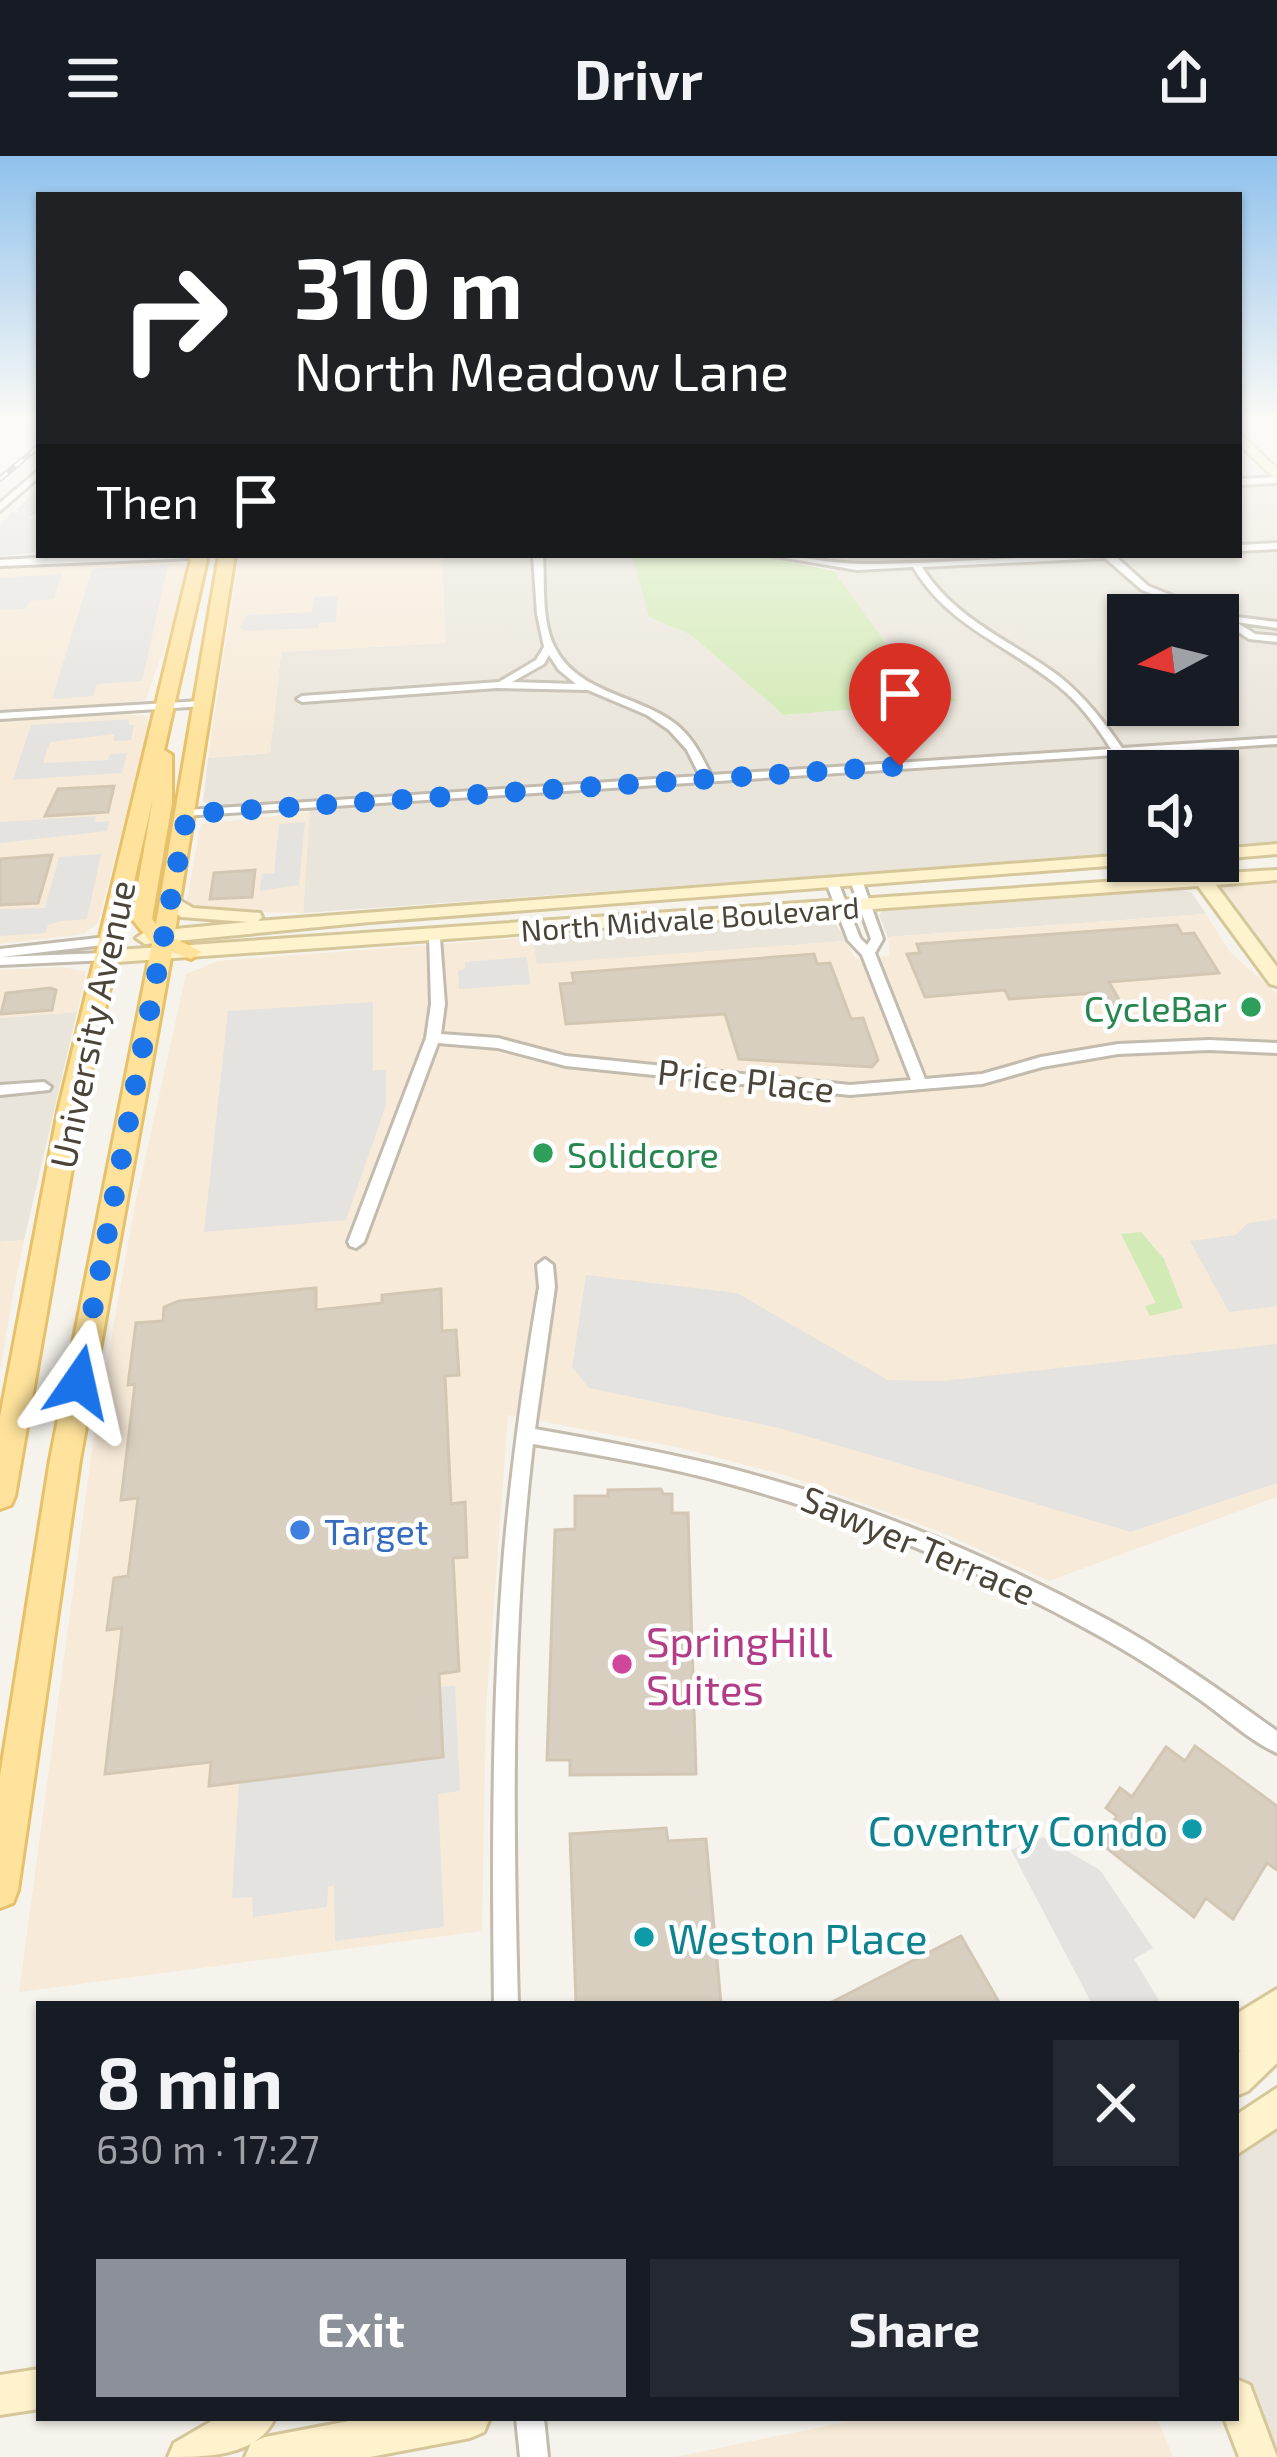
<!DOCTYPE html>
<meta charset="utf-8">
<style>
body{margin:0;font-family:"Exo 2",sans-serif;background:#242831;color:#f1f3f6;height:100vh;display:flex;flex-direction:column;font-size:45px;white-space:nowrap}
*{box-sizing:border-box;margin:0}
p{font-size:39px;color:#9ea1a6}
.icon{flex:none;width:66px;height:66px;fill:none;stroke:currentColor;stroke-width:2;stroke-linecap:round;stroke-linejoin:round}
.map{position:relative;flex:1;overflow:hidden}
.details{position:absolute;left:36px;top:1845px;width:1203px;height:420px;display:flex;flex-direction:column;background:#171b24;border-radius:0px;box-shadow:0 3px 9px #0004}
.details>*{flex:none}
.banner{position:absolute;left:36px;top:36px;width:1206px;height:366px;border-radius:0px;box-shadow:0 3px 9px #0004;background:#202124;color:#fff;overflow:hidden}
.needle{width:78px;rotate:263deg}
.fabs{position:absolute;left:1107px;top:438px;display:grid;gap:24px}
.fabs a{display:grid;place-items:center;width:132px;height:132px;border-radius:0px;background:#171b24;box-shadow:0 3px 9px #0004;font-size:60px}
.pin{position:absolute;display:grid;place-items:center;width:102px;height:102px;color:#fff;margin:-123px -51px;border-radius:50% 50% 50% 0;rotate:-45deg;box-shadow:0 0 12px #0007}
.pin .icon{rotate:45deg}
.me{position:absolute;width:132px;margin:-66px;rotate:11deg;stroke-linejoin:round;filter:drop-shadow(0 0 9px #0008)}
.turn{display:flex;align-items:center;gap:42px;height:252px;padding:0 60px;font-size:54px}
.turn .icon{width:156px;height:156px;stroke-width:2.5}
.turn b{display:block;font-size:84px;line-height:102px}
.then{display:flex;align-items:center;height:114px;padding:0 60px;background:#0003;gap:24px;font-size:45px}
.round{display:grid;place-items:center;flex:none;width:126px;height:126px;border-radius:0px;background:#242831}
.summary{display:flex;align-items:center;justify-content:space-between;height:204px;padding:0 60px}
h1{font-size:72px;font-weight:700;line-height:90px}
.cta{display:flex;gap:24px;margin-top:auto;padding:24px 60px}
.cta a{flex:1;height:138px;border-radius:0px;background:#8c9099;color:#fff;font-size:48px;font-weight:700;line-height:138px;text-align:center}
.cta a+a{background:#242831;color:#f1f3f6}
header{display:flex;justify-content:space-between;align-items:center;height:156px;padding:0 60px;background:#171b24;font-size:54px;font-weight:700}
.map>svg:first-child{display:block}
.residential{fill:#eae5da;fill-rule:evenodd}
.commercial{fill:#f7ead8}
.green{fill:#d2eab5}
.parking{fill:#e5e3e0}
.building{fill:#d8cfc1;stroke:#d3c7b4;stroke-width:3}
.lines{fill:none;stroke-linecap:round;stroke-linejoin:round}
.street-casing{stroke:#c2bbae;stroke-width:6}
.secondary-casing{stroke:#d6c79b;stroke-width:6}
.primary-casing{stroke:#e6c16a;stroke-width:6}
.street{fill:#fff;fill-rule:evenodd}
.secondary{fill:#fff3cd;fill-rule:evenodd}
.primary{fill:#ffe39c;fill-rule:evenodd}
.rail-casing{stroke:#9a9a9a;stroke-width:6}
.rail{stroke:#fff;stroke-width:3;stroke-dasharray:10;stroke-linecap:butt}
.route{stroke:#1a73e8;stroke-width:21;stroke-dasharray:0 37.8}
.leisure-dot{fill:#2e9e5b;stroke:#fff;stroke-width:4.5}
.shop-dot{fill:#3f7fe0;stroke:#fff;stroke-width:4.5}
.hotel-dot{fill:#d1479c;stroke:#fff;stroke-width:4.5}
.culture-dot{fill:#0f9aa8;stroke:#fff;stroke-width:4.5}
.labels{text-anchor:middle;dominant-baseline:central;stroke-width:9;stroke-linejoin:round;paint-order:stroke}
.far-street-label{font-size:30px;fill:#4b4439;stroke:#fff}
.leisure-label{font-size:36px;fill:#27864d;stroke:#fff;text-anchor:end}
.street-label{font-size:36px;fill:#4b4439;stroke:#fff}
.shop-label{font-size:36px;fill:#366cbe;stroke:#fff;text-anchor:start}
.near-hotel-label{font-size:42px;fill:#b23c85;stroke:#fff;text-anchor:start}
.near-culture-label{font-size:42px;fill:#0d838f;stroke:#fff;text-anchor:end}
</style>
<header><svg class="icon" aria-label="menu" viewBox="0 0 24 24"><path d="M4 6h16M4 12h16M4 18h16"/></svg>Drivr<svg class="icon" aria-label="share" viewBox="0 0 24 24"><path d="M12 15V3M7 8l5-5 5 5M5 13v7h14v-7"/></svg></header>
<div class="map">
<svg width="1277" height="2301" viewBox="0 0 1277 2301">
<rect width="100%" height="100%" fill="#f6f3ec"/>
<!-- residential -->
<g class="residential">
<path d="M1277,327V687L1218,692V615H1128V698L303,757L310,646L219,651L203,646L208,602L270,597L281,496L445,487L442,399H662L634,403L649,461L691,479L784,559L955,545L898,504L834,415L831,402L816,399H1239V329ZM1128,459H1218V549H1128Z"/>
<path d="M1178,733L1192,737L1206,758L888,781L879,759L884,754Z"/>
<path d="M825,759L832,762L846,785L536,809L533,781Z"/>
<path d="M77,856L24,1084L0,1086V862Z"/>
<path d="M1277,1950V2301L1236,2243V1981Z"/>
</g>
<!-- commercial -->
<g class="commercial">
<path d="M239,399H442L446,487L281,496L270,597L208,602Z"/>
<path d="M175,405L186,410L172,470L146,543L126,549L0,556V409Z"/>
<path d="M124,558L145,560L150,567L98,767L83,778L0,788V564Z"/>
<path d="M310,656L303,757L203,755L186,748L201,668Z"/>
<path d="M1277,719V824L1203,725Z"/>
<path d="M1206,758L1230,796L1277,838V1341L1049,1425L941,1376L788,1320L677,1291L508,1259L486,1553L482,1775L19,1836L94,1279L135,1049L186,818L218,805L533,781L537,808L846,785L856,803L890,800L888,781Z"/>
<path d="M63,811L86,816L77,856L0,862V814Z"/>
<path d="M24,1084L14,1133L0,1214V1086Z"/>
<path d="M865,2262H1157L1173,2301H675Z"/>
</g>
<!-- green -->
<g class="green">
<path d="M662,399H754L834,415L898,504L958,545L784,559L691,479L649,461L633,402Z"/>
<path d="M1141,1076L1164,1103L1183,1152L1150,1160L1145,1150L1156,1147L1121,1078Z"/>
</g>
<!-- parking -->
<g class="parking">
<path d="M39,332V361L36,357L28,362L39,364V391L33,397L0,400V369L12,356L21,357L16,354Z"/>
<path d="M168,409L142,525L97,528L93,540L52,543L92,413Z"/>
<path d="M62,418L54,443L30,445L26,453L0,454V422Z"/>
<path d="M338,440L336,466L319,467L318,472L244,475L240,471L247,459L312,456L314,441Z"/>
<path d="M129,563V569H134L131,584L114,585V578L50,586L43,607L108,604L110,598L127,597L122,617L13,624L31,569Z"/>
<path d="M96,660L95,666L109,665L107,675L0,687V666Z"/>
<path d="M305,666L299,729L260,735L262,718L274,717L279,668Z"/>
<path d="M101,698L87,763L61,765L48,769L45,777L0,780V753L45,752L59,701Z"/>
<path d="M527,801L530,828L459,833L458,814L465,813V806Z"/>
<path d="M373,846V914H386V949L346,1064L204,1076L228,855Z"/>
<path d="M1277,1063V1150L1229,1156L1190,1085L1235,1079L1248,1067Z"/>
<path d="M586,1119L737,1137L888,1224L942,1225L1277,1188V1327L1131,1376L779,1272L589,1232L572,1211Z"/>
<path d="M455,1530L460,1635L438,1638L444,1771L335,1785L334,1729L328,1731L327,1751L253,1761L252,1741L232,1742L239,1626L442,1601L440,1531Z"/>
<path d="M1043,1681L1100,1714L1153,1792L1134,1803L1161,1848H1092L1011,1694Z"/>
</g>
<!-- building -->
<g class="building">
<path d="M114,630L108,656L45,660L58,633Z"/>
<path d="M52,699L38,747L0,749V703Z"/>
<path d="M255,714L252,741L210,743L214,717Z"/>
<path d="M1177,769L1182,778L1194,777L1219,817L1109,826L1122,849L1103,852L1095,837L1009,843L1005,834L925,841L907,798L920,797L917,788Z"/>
<path d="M814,798L817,808L830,807L851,863L863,862L878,904L872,911L739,903L725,858L566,868L560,828L574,827L572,817Z"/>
<path d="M50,832L56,834L52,854L1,858L6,837Z"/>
<path d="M316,1132V1154L382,1147V1139L441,1133L442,1175L456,1174L459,1219L445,1220L451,1348L465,1346L467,1401L453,1402L459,1515L439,1518L443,1601L209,1630L211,1606L105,1618L122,1472L107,1474L114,1422L128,1420L138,1342L121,1344L135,1228L128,1229L136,1167L163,1165L164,1151L179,1145Z"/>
<path d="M661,1333L663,1338H672V1357H688L696,1618L570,1619V1604H547L555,1374L575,1373V1340H608V1334Z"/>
<path d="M1195,1590L1277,1650V1714L1267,1707L1233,1763L1206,1742L1194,1761L1099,1686L1117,1660L1106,1652L1120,1632L1132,1641L1166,1591L1185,1605Z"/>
<path d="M666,1672L668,1685L706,1683L721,1848H576L570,1678Z"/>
<path d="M961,1780L1000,1848H828Z"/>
</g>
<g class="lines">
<defs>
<g id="street">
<path d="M39,314V321L0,355V347Z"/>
<path d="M1277,321V327L1239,329V323Z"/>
<path d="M1277,387V393L1239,395V389Z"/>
<path d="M89,399L91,400L200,399L195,402L0,410V404Z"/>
<path d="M533,399H543C545,429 541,465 555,492C578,537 636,539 673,566C692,580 701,599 711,619L1111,593C1096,569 1079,546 1057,529C1005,487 949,471 913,411L857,414L768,399C800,399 830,408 861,408C945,408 1029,399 1114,399L1148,430L1220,459L1277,466V472L1236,466L1255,478L1277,480V486L1249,483L1219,463L1218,459H1206L1142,434L1105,402L922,411C955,464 1012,485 1060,521C1085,541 1104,566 1122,592L1277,582V588L1126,598L1137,615H1128V618L1115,599L183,660V656L187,654L700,620L687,594L669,574L647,559L588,534L497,532L302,546L297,543L302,540L499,526L536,504L544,491L537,458ZM549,499L559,514L576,528L512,526L544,508Z"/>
<path d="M201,545L205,546V550L0,563V557Z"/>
<path d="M856,720L862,724L883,783L875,797L925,923L982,918L1041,901L1118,888L1209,884L1277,887V897L1209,894L1118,898L1042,911L982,928L850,939L566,910L498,892L438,887L364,1086L356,1092L350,1090L348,1086L426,882L431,848L429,779L434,778L440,782L445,848L441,878L498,882L566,900L850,929L911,924L862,799L848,784L826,726L832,722L838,726L860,782L867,789L871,783L850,724Z"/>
<path d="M107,781L112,782V788L1,801L103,797L108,798V804L0,809V793Z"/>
<path d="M44,926L51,931L49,934L0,939V929Z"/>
<path d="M545,1103L553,1109L555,1131L535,1273C598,1284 662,1296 724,1311C858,1345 987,1398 1108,1464C1167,1496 1222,1536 1277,1575V1597C1250,1585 1226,1562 1202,1545C1168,1521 1131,1497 1094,1477C978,1413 857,1363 730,1328C666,1310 599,1299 533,1288C511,1474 513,1661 518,1848H494C492,1697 492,1546 504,1396C512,1307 524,1219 539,1131L537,1109Z"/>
<path d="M516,2262H544L548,2301H520Z"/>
</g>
<g id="secondary">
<path d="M1239,277L1277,313V324L1239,288Z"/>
<path d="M1277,688V698L1218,703V693Z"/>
<path d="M1128,699V705H1136L1134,708L370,766L145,788L136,782L145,776L248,766L181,761L162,744L171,739L193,752L260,757L262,761L258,765Z"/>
<path d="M1180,705H1198L1208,718L1277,714V724L1216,729L1277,811V830L1270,828L1198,730L103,807L93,801L103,795L1191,720Z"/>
<path d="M1277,1833V1907L1248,1935L1236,1940V1899L1241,1894L1236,1896V1858Z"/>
<path d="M1277,1932V1972L1236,1999V1959Z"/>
<path d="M39,2213V2253L0,2259V2219Z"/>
<path d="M1236,2223L1250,2229L1277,2301H1239L1224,2262H1236Z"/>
<path d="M217,2262H275C257,2301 206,2301 168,2301L174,2287Z"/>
<path d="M365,2262H490L484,2276L470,2282L370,2301H245L251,2287L265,2281Z"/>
</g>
<path id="primary" d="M192,399H208L164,594L172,599V647L152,763L156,768L219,399H235L174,782L202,796L191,803L172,796L80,1304L18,1734L13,1747L0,1752V1620L50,1304L152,788L132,763L153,642L82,955L15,1340L11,1349L0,1353V1261L58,955Z"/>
</defs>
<!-- street casing -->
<use href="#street" class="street-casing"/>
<!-- secondary casing -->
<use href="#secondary" class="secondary-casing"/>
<!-- primary casing -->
<use href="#primary" class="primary-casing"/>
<!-- street -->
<use href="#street" class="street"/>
<!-- secondary -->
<use href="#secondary" class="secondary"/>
<!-- primary -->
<use href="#primary" class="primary"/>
<defs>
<path id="rail" d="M0,323L39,290"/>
</defs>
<!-- rail casing -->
<use href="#rail" class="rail-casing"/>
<!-- rail -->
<use href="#rail" class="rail"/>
</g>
<!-- sky -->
<linearGradient id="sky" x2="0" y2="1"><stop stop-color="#8fc1ec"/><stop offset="0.45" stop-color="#fbfaf6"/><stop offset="1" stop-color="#fbfaf6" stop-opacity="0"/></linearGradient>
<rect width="1277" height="584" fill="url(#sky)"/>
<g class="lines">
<!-- route -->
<path class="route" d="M79,1226L187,658L900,610"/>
</g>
<!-- markers -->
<g class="leisure-dot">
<circle cx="1251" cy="851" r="12"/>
<circle cx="543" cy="997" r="12"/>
</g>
<circle class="shop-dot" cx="300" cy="1374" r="12"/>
<circle class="hotel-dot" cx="622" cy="1508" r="12"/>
<g class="culture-dot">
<circle cx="1192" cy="1673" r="12"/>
<circle cx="644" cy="1781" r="12"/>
</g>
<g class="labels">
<!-- far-street labels -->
<g class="far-street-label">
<text transform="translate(690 762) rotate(-4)">North Midvale Boulevard</text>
</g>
<!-- leisure labels -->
<g class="leisure-label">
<text x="1227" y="851">CycleBar</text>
<text x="567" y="997" text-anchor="start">Solidcore</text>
</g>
<!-- street labels -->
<g class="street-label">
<text transform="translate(91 868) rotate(-78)">University Avenue</text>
<text transform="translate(746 923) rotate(6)">Price Place</text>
<text transform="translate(919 1388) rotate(23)">Sawyer Terrace</text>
</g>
<!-- shop labels -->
<g class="shop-label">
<text x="324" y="1374">Target</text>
</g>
<!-- near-hotel labels -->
<g class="near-hotel-label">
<text x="646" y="1484">SpringHill<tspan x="646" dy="48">Suites</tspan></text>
</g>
<!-- near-culture labels -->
<g class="near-culture-label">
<text x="1168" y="1673">Coventry Condo</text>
<text x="668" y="1781" text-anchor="start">Weston Place</text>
</g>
</g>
</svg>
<div class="fabs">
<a><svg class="needle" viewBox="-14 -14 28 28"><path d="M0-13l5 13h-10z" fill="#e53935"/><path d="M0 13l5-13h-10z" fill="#9ea1a6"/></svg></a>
<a><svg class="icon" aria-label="sound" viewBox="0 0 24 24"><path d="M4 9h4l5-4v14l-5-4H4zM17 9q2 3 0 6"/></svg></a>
</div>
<div class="pin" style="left:900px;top:610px;background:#d93025"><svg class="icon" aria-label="arrive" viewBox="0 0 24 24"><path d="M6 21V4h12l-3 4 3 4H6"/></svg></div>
<svg class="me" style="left:79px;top:1226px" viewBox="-20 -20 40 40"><path d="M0-17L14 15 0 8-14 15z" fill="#1a73e8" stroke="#fff" stroke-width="4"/></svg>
<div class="banner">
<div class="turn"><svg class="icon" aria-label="right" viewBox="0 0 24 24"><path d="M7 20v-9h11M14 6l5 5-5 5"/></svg><div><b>310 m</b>North Meadow Lane</div></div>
<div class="then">Then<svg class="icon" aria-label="arrive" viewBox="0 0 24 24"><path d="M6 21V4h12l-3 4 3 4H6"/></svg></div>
</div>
<section class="details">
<div class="summary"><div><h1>8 min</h1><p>630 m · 17:27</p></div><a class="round"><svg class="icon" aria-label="close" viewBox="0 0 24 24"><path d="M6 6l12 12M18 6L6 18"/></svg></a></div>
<div class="cta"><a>Exit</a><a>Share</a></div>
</section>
</div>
